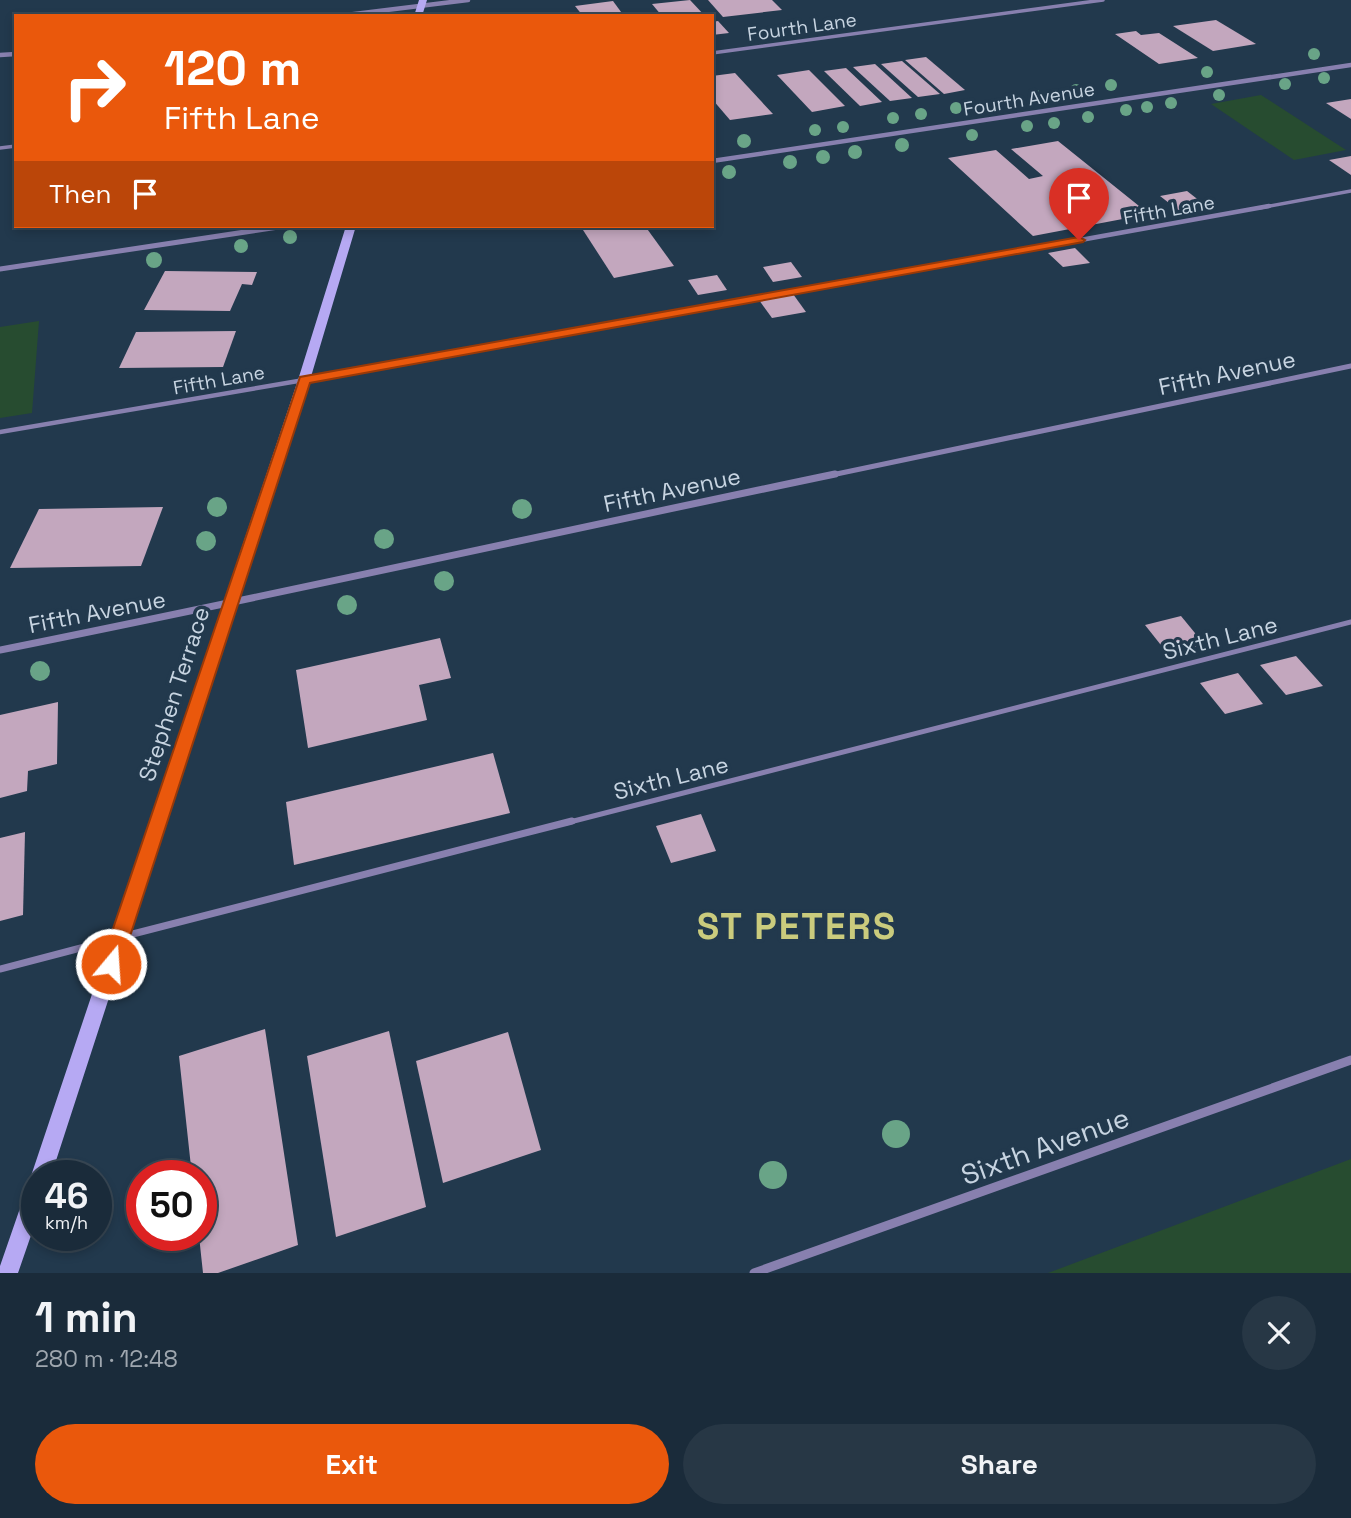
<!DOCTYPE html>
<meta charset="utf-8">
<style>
body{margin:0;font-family:"Space Grotesk",sans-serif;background:#273745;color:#f1f3f6;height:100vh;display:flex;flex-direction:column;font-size:26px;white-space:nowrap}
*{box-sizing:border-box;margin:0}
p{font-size:23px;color:#9fa7af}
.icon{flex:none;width:38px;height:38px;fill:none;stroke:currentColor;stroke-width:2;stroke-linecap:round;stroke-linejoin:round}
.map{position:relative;height:1273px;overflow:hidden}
.drawer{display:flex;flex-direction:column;background:#1a2b3a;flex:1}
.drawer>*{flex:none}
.hud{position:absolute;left:14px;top:14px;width:700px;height:214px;border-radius:0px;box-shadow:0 4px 10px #0003,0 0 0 2px #384754;background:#ea580c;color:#fff;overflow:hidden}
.speed{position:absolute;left:21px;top:1160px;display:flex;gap:14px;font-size:35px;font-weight:700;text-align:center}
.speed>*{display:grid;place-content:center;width:91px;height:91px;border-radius:50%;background:#1a2b3a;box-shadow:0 4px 10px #0003,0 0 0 2px #384754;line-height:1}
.speed small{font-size:18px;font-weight:400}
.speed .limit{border:10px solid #d22;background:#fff;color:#111}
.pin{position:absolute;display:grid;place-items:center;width:60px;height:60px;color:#fff;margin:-72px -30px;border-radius:50% 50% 50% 0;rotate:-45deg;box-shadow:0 0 7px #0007}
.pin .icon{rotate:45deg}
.me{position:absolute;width:77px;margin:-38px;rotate:18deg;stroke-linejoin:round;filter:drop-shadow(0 0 5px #0008)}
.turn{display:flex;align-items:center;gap:24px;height:147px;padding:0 35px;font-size:32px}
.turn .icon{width:91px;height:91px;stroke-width:2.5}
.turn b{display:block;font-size:49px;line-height:60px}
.then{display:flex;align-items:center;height:66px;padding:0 35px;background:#0003;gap:14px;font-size:26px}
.round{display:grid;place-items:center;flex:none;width:74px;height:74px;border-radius:37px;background:#273745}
.overview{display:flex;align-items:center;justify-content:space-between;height:119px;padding:0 35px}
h1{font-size:42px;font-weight:600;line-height:52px}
.primary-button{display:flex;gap:14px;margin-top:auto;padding:14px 35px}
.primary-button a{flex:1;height:80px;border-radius:42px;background:#ea580c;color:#fff;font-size:28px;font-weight:600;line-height:80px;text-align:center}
.primary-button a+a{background:#273745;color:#f1f3f6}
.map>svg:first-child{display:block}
.green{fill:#274c30}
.building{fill:#c3a7be}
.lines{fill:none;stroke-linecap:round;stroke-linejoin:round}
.lane-far3{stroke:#8880af;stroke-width:3.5}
.lane-far2{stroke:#8880af;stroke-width:4.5}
.lane-far1{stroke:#8880af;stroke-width:5}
.lane{stroke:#8880af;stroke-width:7}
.street-far3{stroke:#8880af;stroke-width:4.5}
.street-far2{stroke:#8880af;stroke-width:5}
.street-far1{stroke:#8880af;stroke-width:7}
.street{stroke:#8880af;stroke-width:9}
.secondary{fill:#b6a9f3;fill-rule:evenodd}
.tree{fill:#69a487}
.route{fill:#ea580c;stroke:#983908;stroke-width:2}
.labels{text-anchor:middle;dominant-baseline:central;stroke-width:7;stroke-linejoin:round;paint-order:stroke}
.far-street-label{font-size:19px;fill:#c7d4e1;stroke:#22394d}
.street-label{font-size:23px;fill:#c7d4e1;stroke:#22394d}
.near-street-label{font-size:28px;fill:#c7d4e1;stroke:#22394d}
.near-district-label{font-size:37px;font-weight:bold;letter-spacing:2px;fill:#cacb7d;stroke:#22394d}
</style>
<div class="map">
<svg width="1351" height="1273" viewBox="0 0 1351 1273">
<rect width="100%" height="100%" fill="#22394d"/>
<!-- green -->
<g class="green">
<path d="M1261,95L1346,150L1294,160L1211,104Z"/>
<path d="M39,321L32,413L0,418V327Z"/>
<path d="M1351,1159V1273H1048Z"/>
</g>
<!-- building -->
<g class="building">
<path d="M690,0L705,16H662L652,4Z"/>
<path d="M708,0H772L782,10L723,17Z"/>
<path d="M613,1L624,16H583L575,6Z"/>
<path d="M1216,20L1256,44L1213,51L1173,26Z"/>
<path d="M718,21L729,33L712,35V22Z"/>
<path d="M1136,31L1141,35L1159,33L1198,58L1159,64L1115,34Z"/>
<path d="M926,57L965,90L944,94L905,60Z"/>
<path d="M902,61L940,94L918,97L881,64Z"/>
<path d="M875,64L912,98L890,101L853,67Z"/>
<path d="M846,68L882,102L860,106L824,71Z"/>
<path d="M809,70L845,106L812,112L777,75Z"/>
<path d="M735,73L773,114L730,120L712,99V76Z"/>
<path d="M1351,99V119L1326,103Z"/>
<path d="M1058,141L1149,214L1033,236L948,158L996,150L1029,179L1043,176L1011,149Z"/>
<path d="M1351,156V175L1329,160Z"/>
<path d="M1187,191L1205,205L1178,210L1160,196Z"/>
<path d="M605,226H645L674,266L614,278L583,230Z"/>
<path d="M1075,248L1090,263L1063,267L1048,253Z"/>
<path d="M791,262L802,277L773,282L763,267Z"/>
<path d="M165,271L257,272L252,285L242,284L230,311L144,310Z"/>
<path d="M717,275L727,290L698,295L688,280Z"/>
<path d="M793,294L806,312L772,318L759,300Z"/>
<path d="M236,331L223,367L119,368L136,332Z"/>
<path d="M163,507L141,566L10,568L39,509Z"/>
<path d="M1181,616L1204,644L1168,654L1145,625Z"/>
<path d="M440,638L451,678L419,685L427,720L308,748L296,670Z"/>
<path d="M1296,656L1323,686L1286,695L1260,665Z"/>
<path d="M1238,673L1263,704L1225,714L1200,683Z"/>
<path d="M58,702L57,764L28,771L27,791L0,798V715Z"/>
<path d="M493,753L510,813L294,865L286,802Z"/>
<path d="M701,814L716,851L671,863L656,826Z"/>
<path d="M25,832L23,915L0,921V838Z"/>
<path d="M265,1029L298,1245L218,1273H203L199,1236H201V1176H192L179,1056Z"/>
<path d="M389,1031L426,1207L336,1237L307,1056Z"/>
<path d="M508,1032L541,1150L443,1183L416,1061Z"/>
</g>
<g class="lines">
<!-- lane-far3 -->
<g class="lane-far3">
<path d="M712,53L1103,0"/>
<path d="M0,148L16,146"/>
<path d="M1259,208L1351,191"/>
</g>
<!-- lane-far2 -->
<path class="lane-far2" d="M0,432L304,380L1269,206"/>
<!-- lane-far1 -->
<path class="lane-far1" d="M566,823L1351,622"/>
<!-- lane -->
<g class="lane">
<path d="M125,936L572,821"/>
<path d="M0,969L115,939"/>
</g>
<!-- street-far3 -->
<g class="street-far3">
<path d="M338,16L468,0"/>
<path d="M0,55L16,54"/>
<path d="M712,161L1351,65"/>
</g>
<!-- street-far2 -->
<g class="street-far2">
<path d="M0,269L285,226"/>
<path d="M827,476L1351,366"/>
</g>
<!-- street-far1 -->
<path class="street-far1" d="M0,650C279,594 557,532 835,474"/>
<!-- street -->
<path class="street" d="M754,1273L1351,1060"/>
<!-- secondary -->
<g class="secondary">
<path d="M419,0H427L422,16H414Z"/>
<path d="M346,226H356L310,380L51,1176H37V1218L18,1273H0V1266L27,1188L33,1180L31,1176L298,380Z"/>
</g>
</g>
<!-- trees -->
<g class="tree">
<circle cx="1314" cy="54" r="6"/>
<circle cx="1207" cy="72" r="6"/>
<circle cx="1324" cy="78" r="6"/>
<circle cx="1285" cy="84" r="6"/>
<circle cx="1111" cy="85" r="6"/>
<circle cx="1076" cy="90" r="6"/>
<circle cx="1219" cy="95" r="6"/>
<circle cx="1036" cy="96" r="6"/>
<circle cx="1013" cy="99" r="6"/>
<circle cx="1171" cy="103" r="6"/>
<circle cx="1147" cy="107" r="6"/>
<circle cx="956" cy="108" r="6"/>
<circle cx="1126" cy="110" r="6"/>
<circle cx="921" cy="114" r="6"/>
<circle cx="1088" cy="117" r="6"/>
<circle cx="893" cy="118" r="6"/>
<circle cx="1054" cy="123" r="6"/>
<circle cx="1027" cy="126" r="6"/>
<circle cx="843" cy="127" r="6"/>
<circle cx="815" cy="130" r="6"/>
<circle cx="972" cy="135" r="6"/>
<circle cx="744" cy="141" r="7"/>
<circle cx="902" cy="145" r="7"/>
<circle cx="855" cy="152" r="7"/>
<circle cx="823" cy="157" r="7"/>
<circle cx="790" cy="162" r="7"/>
<circle cx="729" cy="172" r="7"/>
<circle cx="290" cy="237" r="7"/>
<circle cx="241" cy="246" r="7"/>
<circle cx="154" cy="260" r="8"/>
<circle cx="217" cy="507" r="10"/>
<circle cx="522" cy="509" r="10"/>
<circle cx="384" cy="539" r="10"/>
<circle cx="206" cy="541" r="10"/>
<circle cx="444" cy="581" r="10"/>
<circle cx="347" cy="605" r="10"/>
<circle cx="40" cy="671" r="10"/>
<circle cx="896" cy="1134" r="14"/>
<circle cx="773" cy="1175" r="14"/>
</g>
<!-- route -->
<path class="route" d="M1079,237L1085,240L1083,242L310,383L121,964L118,971L111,973L104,971L101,964L300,377Z"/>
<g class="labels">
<!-- far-street labels -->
<g class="far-street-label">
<text transform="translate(802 27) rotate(-8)">Fourth Lane</text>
<text transform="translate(1029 99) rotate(-9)">Fourth Avenue</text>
<text transform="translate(1169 210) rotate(-10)">Fifth Lane</text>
<text transform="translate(219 380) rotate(-10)">Fifth Lane</text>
</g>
<!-- street labels -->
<g class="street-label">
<text transform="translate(1227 373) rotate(-12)">Fifth Avenue</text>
<text transform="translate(672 490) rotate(-12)">Fifth Avenue</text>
<text transform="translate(97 612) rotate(-11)">Fifth Avenue</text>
<text transform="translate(1220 638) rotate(-14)">Sixth Lane</text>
<text transform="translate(174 694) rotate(-72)">Stephen Terrace</text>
<text transform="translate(671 778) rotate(-14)">Sixth Lane</text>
</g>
<!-- near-street labels -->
<g class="near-street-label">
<text transform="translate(1045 1146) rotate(-20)">Sixth Avenue</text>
</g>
<!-- near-district labels -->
<g class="near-district-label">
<text x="797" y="926">ST PETERS</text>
</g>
</g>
</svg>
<div class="speed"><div>46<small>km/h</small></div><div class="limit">50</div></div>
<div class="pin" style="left:1079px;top:240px;background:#d93025"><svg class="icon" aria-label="arrive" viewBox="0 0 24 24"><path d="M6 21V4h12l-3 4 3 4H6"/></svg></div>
<svg class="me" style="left:111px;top:964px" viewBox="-20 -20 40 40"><circle r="17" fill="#ea580c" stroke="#fff" stroke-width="3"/><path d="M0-11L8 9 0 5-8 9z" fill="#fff"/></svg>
<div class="hud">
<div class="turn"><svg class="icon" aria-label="right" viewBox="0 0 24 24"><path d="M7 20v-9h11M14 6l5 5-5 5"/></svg><div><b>120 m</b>Fifth Lane</div></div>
<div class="then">Then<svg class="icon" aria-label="arrive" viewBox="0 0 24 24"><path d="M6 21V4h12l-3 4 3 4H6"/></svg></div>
</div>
</div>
<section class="drawer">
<div class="overview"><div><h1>1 min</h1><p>280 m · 12:48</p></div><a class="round"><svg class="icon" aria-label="close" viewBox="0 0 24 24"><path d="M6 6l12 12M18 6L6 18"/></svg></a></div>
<div class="primary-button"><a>Exit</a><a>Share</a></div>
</section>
